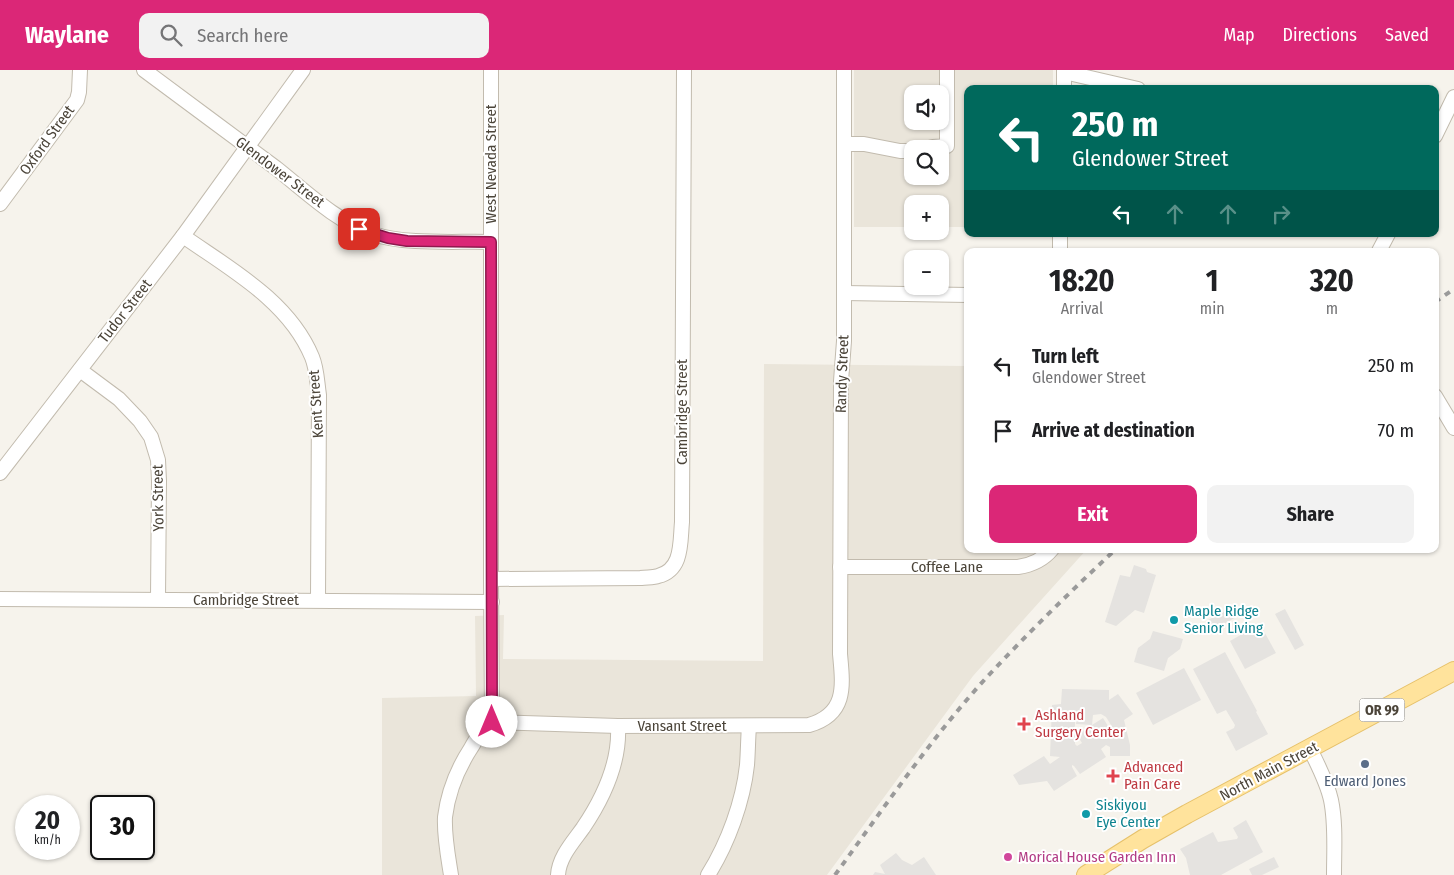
<!DOCTYPE html>
<meta charset="utf-8">
<style>
body{margin:0;font-family:"Fira Sans Condensed",sans-serif;background:#f2f2f2;color:#202124;height:100vh;display:flex;flex-direction:column;font-size:19px;white-space:nowrap}
*{box-sizing:border-box;margin:0}
p{font-size:16px;color:#757577}
.icon{flex:none;width:28px;height:28px;fill:none;stroke:currentColor;stroke-width:2;stroke-linecap:round;stroke-linejoin:round}
.map{position:relative;flex:1;overflow:hidden}
.drawer{position:absolute;left:964px;top:178px;width:475px;height:305px;display:flex;flex-direction:column;background:#fff;border-radius:10px;box-shadow:0 1px 4px #0004}
.drawer>*{flex:none}
.hud{position:absolute;left:964px;top:15px;width:475px;height:152px;border-radius:10px;box-shadow:0 1px 4px #0004;background:#00695c;color:#fff;overflow:hidden}
.tools{position:absolute;left:904px;top:15px;display:grid;gap:10px}
.tools a{display:grid;place-items:center;width:45px;height:45px;border-radius:10px;background:#fff;box-shadow:0 1px 4px #0004;font-size:25px}
.speed{position:absolute;left:15px;top:725px;display:flex;gap:10px;font-size:25px;font-weight:700;text-align:center}
.speed>*{display:grid;place-content:center;width:65px;height:65px;border-radius:50%;background:#fff;box-shadow:0 1px 4px #0004;line-height:1}
.speed small{font-size:12px;font-weight:400}
.speed .limit{border:2px solid #111;border-radius:8px;background:#fff;color:#111}
.pin{position:absolute;display:grid;place-items:center;width:42px;height:42px;color:#fff;margin:-21px;border-radius:10px;box-shadow:0 2px 8px #0006}
.me{position:absolute;width:55px;margin:-28px;rotate:0deg;stroke-linejoin:round;filter:drop-shadow(0 0 4px #0008)}
.turn{display:flex;align-items:center;gap:18px;height:105px;padding:0 25px;font-size:22px}
.turn .icon{width:65px;height:65px;stroke-width:2.5}
.turn b{display:block;font-size:35px;line-height:42px}
.lanes{display:flex;align-items:center;height:48px;padding:0 25px;background:#0003;justify-content:center;gap:25px;direction:ltr}
.lanes .off{opacity:.35}
.eta{display:flex;justify-content:space-evenly;align-items:center;height:85px;text-align:center}
.eta b{font-size:30px;font-weight:700;line-height:35px}
.primary-button{display:flex;gap:10px;margin-top:auto;padding:10px 25px}
.primary-button a{flex:1;height:58px;border-radius:10px;background:#db2777;color:#fff;font-size:20px;font-weight:700;line-height:58px;text-align:center}
.primary-button a+a{background:#f2f2f2;color:#202124}
ul{padding:0;list-style:none}
li{display:flex;align-items:center;gap:15px;height:65px;padding:0 25px}
li div{flex:1}
li b{display:block;font-size:19px}
li em{font-style:normal}
header{display:flex;align-items:center;gap:30px;box-sizing:border-box;height:70px;padding:0 25px;background:#db2777;color:#fff}
header strong{font-size:24px}
nav{display:flex;gap:28px;margin-inline-start:auto;font-size:18px}
.search{width:350px;height:45px;background:#f2f2f2;display:flex;align-items:center;gap:12px;box-sizing:border-box;padding:0 18px;border-radius:10px;color:#757577;font-size:19px}
.map>svg:first-child{display:block}
.residential{fill:#eae5da;fill-rule:evenodd}
.parking{fill:#e5e3e0;fill-rule:evenodd}
.lines{fill:none;stroke-linecap:round;stroke-linejoin:round}
.minor-casing{stroke:#c2bbae;stroke-width:16}
.major-casing{stroke:#e6c16a;stroke-width:20}
.minor{stroke:#fff;stroke-width:14}
.major{stroke:#ffe39c;stroke-width:18}
.rail{stroke:#9a9a9a;stroke-width:4;stroke-dasharray:6 6;stroke-linecap:butt}
.route-casing{stroke:#8e194d;stroke-width:12}
.route{stroke:#db2777;stroke-width:9}
.culture-dot{fill:#0f9aa8;stroke:#fff;stroke-width:2}
.health-dot{fill:#e0444e;stroke:#fff;stroke-width:2}
.service-dot{fill:#5c6f8a;stroke:#fff;stroke-width:2}
.hotel-dot{fill:#d1479c;stroke:#fff;stroke-width:2}
.labels{text-anchor:middle;dominant-baseline:central;stroke-width:4;stroke-linejoin:round;paint-order:stroke}
.shield{fill:#fff;stroke:#817c74;stroke-width:1}
.shield-label{font-size:14px;font-weight:bold;fill:#4b4439}
.street-label{font-size:15px;fill:#4b4439;stroke:#fff}
.culture-label{font-size:15px;fill:#0d838f;stroke:#fff;text-anchor:start}
.health-label{font-size:15px;fill:#be3a42;stroke:#fff;text-anchor:start}
.service-label{font-size:15px;fill:#4e5e75;stroke:#fff}
.hotel-label{font-size:15px;fill:#b23c85;stroke:#fff;text-anchor:start}
</style>
<header>
<strong>Waylane</strong>
<div class="search"><svg class="icon" aria-label="search" viewBox="0 0 24 24"><circle cx="10" cy="10" r="6"/><path d="M15 15l6 6"/></svg>Search here</div>
<nav><a>Map</a><a>Directions</a><a>Saved</a></nav>
</header>
<div class="map">
<svg width="1454" height="805" viewBox="0 0 1454 805">
<rect width="100%" height="100%" fill="#f6f3ec"/>
<!-- residential -->
<g class="residential">
<path d="M854,0H1053V19H968L967,157H940V134H912V157H854ZM912,24H940V51H912ZM912,79H940V106H912Z"/>
<path d="M764,294L967,296L968,479H1087L973,606L827,805H382V628L476,626L475,546L504,545L503,589L763,591Z"/>
</g>
<!-- parking -->
<g class="parking">
<path d="M1134,495L1146,499L1147,502L1156,505L1144,543L1135,540L1116,556L1105,552L1120,505L1130,507Z"/>
<path d="M1235,536L1240,545L1213,560L1208,550Z"/>
<path d="M1285,539L1304,575L1295,580L1275,544Z"/>
<path d="M1258,555L1261,556L1276,583L1245,599L1230,571Z"/>
<path d="M1153,561L1183,569L1180,579L1168,588L1164,601L1134,592L1138,578L1150,569Z"/>
<path d="M1225,582L1257,641L1256,642L1268,664L1236,681L1226,662L1234,658L1235,655L1226,640L1217,644L1193,599Z"/>
<path d="M1184,598L1201,630L1153,655L1136,623Z"/>
<path d="M1062,619L1109,620V630L1118,624L1133,644L1124,650L1130,675V686H1110V677L1106,675L1101,679L1106,687L1080,704L1074,696L1072,695V697L1077,706L1054,721L1047,711L1019,715L1013,705L1044,686L1050,694L1060,687L1050,686L1052,635L1061,634ZM1075,644H1077L1076,654L1092,655L1093,645L1101,644L1106,647L1111,655L1108,656L1103,648L1092,655L1077,665L1082,673L1077,676L1075,674Z"/>
<path d="M1246,750L1263,782L1221,805H1190L1186,788L1180,779L1213,762L1218,772L1237,769L1238,767L1233,758Z"/>
<path d="M896,783L902,790L912,795L924,787L936,805H873L875,802L885,804L880,795Z"/>
<path d="M1274,787L1279,797L1262,805H1252L1249,799Z"/>
</g>
<g class="lines">
<defs>
<g id="minor">
<path d="M144,0C188,33 232,65 276,98C305,121 337,152 373,164C406,175 455,171 491,172"/>
<path d="M1064,2L1138,19"/>
<path d="M1064,19V0"/>
<path d="M1435,66L1454,27"/>
<path d="M844,74H864L900,81H912"/>
<path d="M925,79L933,77L947,76V0"/>
<path d="M0,134L77,30L79,22L80,0"/>
<path d="M183,166C230,199 289,231 312,287C317,299 317,312 319,325L318,530"/>
<path d="M1060,181V164"/>
<path d="M1379,181L1388,164"/>
<path d="M844,223L968,225"/>
<path d="M80,300L119,329L140,351L151,367L158,390L159,411L158,529"/>
<path d="M1435,326L1454,358"/>
<path d="M0,403L183,166L303,0"/>
<path d="M840,497H1018C1032,495 1043,490 1052,479"/>
<path d="M491,509L641,508C647,507 653,508 658,506C683,500 680,472 682,452L684,0"/>
<path d="M0,529L492,532"/>
<path d="M492,652L618,656L809,655C847,644 843,616 840,584L841,311L844,271V0"/>
<path d="M1310,679C1318,695 1327,712 1331,730C1336,754 1334,780 1334,805"/>
<path d="M451,805C448,786 444,766 445,747C448,723 458,698 471,678C477,668 482,658 492,652L491,509V0"/>
<path d="M558,805C559,787 573,772 583,758C604,727 620,693 618,656"/>
<path d="M708,805C728,773 743,732 747,695C748,682 748,669 749,656"/>
</g>
<path id="major" d="M1086,805L1143,769L1187,744L1454,601"/>
</defs>
<!-- minor casing -->
<use href="#minor" class="minor-casing"/>
<!-- major casing -->
<use href="#major" class="major-casing"/>
<!-- minor -->
<use href="#minor" class="minor"/>
<!-- major -->
<use href="#major" class="major"/>
<!-- rail -->
<g class="rail">
<path d="M1435,232L1454,219"/>
<path d="M835,805C883,739 932,667 987,607C1028,563 1072,520 1116,479"/>
</g>
</g>
<g class="lines">
<defs>
<path id="route" d="M359,159L388,168L407,171L491,172L492,652"/>
</defs>
<!-- route casing -->
<use href="#route" class="route-casing"/>
<!-- route -->
<use href="#route" class="route"/>
</g>
<!-- markers -->
<g class="culture-dot">
<circle cx="1174" cy="550" r="5"/>
<circle cx="1086" cy="744" r="5"/>
</g>
<g class="health-dot">
<path d="M1021.5 646.5h5v5h5v5h-5v5h-5v-5h-5v-5h5z"/>
<path d="M1110.5 698.5h5v5h5v5h-5v5h-5v-5h-5v-5h5z"/>
</g>
<circle class="service-dot" cx="1365" cy="694" r="5"/>
<circle class="hotel-dot" cx="1008" cy="787" r="5"/>
<g class="labels">
<!-- shield labels -->
<rect class="shield" x="1359.5" y="628.5" width="45" height="23" rx="4"/>
<g class="shield-label">
<text x="1382" y="640">OR 99</text>
</g>
<!-- street labels -->
<g class="street-label">
<text transform="translate(47 70) rotate(-54)">Oxford Street</text>
<text transform="translate(491 94) rotate(-90)">West Nevada Street</text>
<text transform="translate(280 102) rotate(37)">Glendower Street</text>
<text transform="translate(125 241) rotate(-52)">Tudor Street</text>
<text transform="translate(842 304) rotate(-88)">Randy Street</text>
<text transform="translate(316 334) rotate(-94)">Kent Street</text>
<text transform="translate(682 342) rotate(-90)">Cambridge Street</text>
<text transform="translate(158 428) rotate(-91)">York Street</text>
<text x="947" y="497">Coffee Lane</text>
<text x="246" y="530">Cambridge Street</text>
<text x="682" y="656">Vansant Street</text>
<text transform="translate(1269 701) rotate(-28)">North Main Street</text>
</g>
<!-- culture labels -->
<g class="culture-label">
<text x="1184" y="541">Maple Ridge<tspan x="1184" dy="17">Senior Living</tspan></text>
<text x="1096" y="735">Siskiyou<tspan x="1096" dy="17">Eye Center</tspan></text>
</g>
<!-- health labels -->
<g class="health-label">
<text x="1035" y="645">Ashland<tspan x="1035" dy="17">Surgery Center</tspan></text>
<text x="1124" y="697">Advanced<tspan x="1124" dy="17">Pain Care</tspan></text>
</g>
<!-- service labels -->
<g class="service-label">
<text x="1365" y="711">Edward Jones</text>
</g>
<!-- hotel labels -->
<g class="hotel-label">
<text x="1018" y="787">Morical House Garden Inn</text>
</g>
</g>
</svg>
<div class="tools">
<a><svg class="icon" aria-label="sound" viewBox="0 0 24 24"><path d="M4 9h4l5-4v14l-5-4H4zM17 9q2 3 0 6"/></svg></a>
<a><svg class="icon" aria-label="search" viewBox="0 0 24 24"><circle cx="10" cy="10" r="6"/><path d="M15 15l6 6"/></svg></a>
<a>+</a>
<a>−</a>
</div>
<div class="speed"><div>20<small>km/h</small></div><div class="limit">30</div></div>
<div class="pin" style="left:359px;top:159px;background:#d93025"><svg class="icon" aria-label="arrive" viewBox="0 0 24 24"><path d="M6 21V4h12l-3 4 3 4H6"/></svg></div>
<svg class="me" style="left:492px;top:652px" viewBox="-20 -20 40 40"><circle r="19" fill="#fff"/><path d="M0-13L10 11 0 6-10 11z" fill="#db2777"/></svg>
<div class="hud">
<div class="turn"><svg class="icon" aria-label="left" viewBox="0 0 24 24"><path d="M17 20v-9H6M10 6l-5 5 5 5"/></svg><div><b>250 m</b>Glendower Street</div></div>
<div class="lanes"><svg class="icon" aria-label="left" viewBox="0 0 24 24"><path d="M17 20v-9H6M10 6l-5 5 5 5"/></svg><svg class="icon off" aria-label="ahead" viewBox="0 0 24 24"><path d="M12 20V5M6 11l6-6 6 6"/></svg><svg class="icon off" aria-label="ahead" viewBox="0 0 24 24"><path d="M12 20V5M6 11l6-6 6 6"/></svg><svg class="icon off" aria-label="right" viewBox="0 0 24 24"><path d="M7 20v-9h11M14 6l5 5-5 5"/></svg></div>
</div>
<section class="drawer">
<div class="eta">
<div><b>18:20</b><p>Arrival</p></div>
<div><b>1</b><p>min</p></div>
<div><b>320</b><p>m</p></div>
</div>
<ul>
<li><svg class="icon" aria-label="left" viewBox="0 0 24 24"><path d="M17 20v-9H6M10 6l-5 5 5 5"/></svg><div><b>Turn left</b><p>Glendower Street</p></div><em>250 m</em></li>
<li><svg class="icon" aria-label="arrive" viewBox="0 0 24 24"><path d="M6 21V4h12l-3 4 3 4H6"/></svg><div><b>Arrive at destination</b></div><em>70 m</em></li>
</ul>
<div class="primary-button"><a>Exit</a><a>Share</a></div>
</section>
</div>
